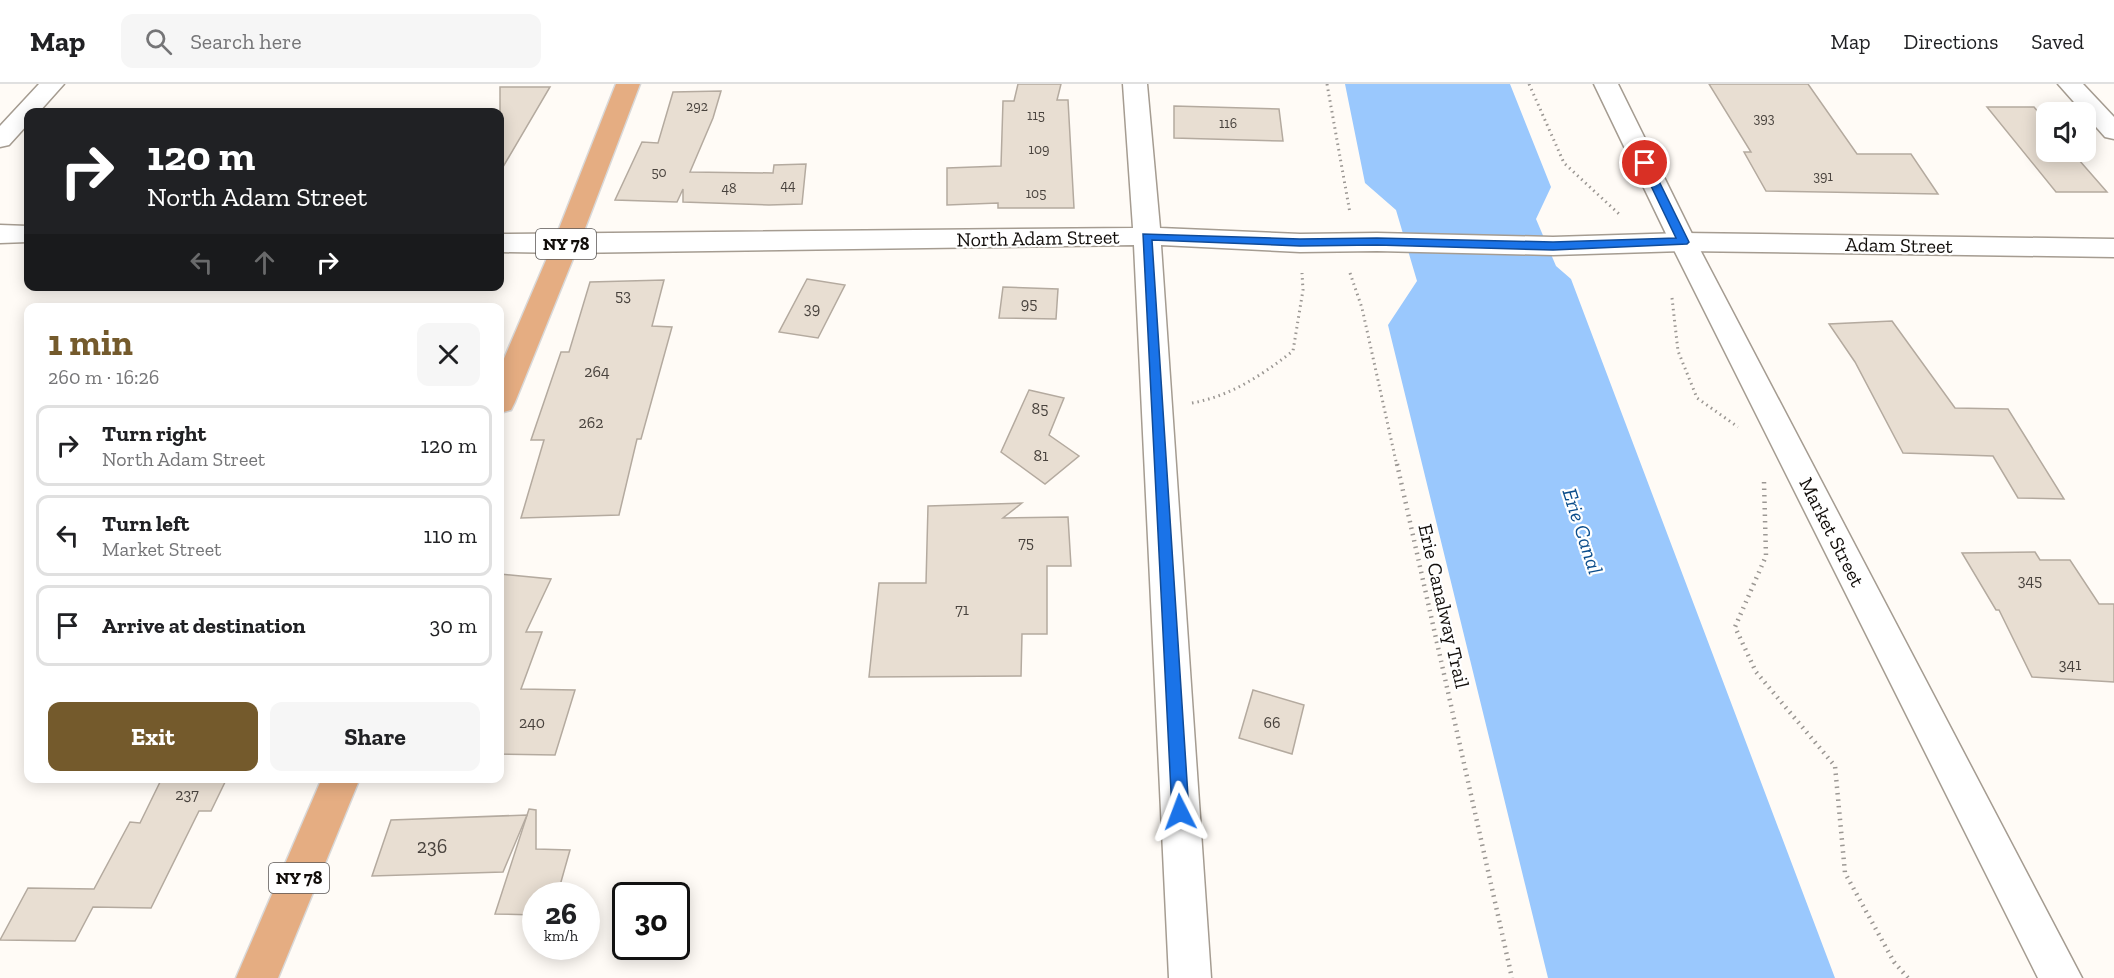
<!DOCTYPE html>
<meta charset="utf-8">
<style>
body{margin:0;font-family:"Zilla Slab",serif;background:#f6f6f6;color:#202124;height:100vh;display:flex;flex-direction:column;font-size:22px;white-space:nowrap}
*{box-sizing:border-box;margin:0}
p{font-size:20px;color:#757577}
.icon{flex:none;width:33px;height:33px;fill:none;stroke:currentColor;stroke-width:2;stroke-linecap:round;stroke-linejoin:round}
.map{position:relative;flex:1;overflow:hidden}
.panel{position:absolute;left:24px;top:219px;width:480px;height:480px;display:flex;flex-direction:column;background:#fff;border-radius:12px;box-shadow:0 3px 15px #0003}
.panel>*{flex:none}
.guide{position:absolute;left:24px;top:24px;width:480px;height:183px;border-radius:12px;box-shadow:0 3px 15px #0003;background:#202124;color:#fff;overflow:hidden}
.fabs{position:absolute;left:2036px;top:18px;display:grid;gap:12px}
.fabs a{display:grid;place-items:center;width:60px;height:60px;border-radius:12px;background:#fff;box-shadow:0 3px 15px #0003;font-size:30px}
.speed{position:absolute;left:522px;top:798px;display:flex;gap:12px;font-size:30px;font-weight:700;text-align:center}
.speed>*{display:grid;place-content:center;width:78px;height:78px;border-radius:50%;background:#fff;box-shadow:0 3px 15px #0003;line-height:1}
.speed small{font-size:15px;font-weight:400}
.speed .limit{border:3px solid #111;border-radius:9px;background:#fff;color:#111}
.pin{position:absolute;display:grid;place-items:center;width:51px;height:51px;color:#fff;margin:-26px;border:3px solid #fff;border-radius:50%;box-shadow:0 2px 6px #0007}
.me{position:absolute;width:66px;margin:-33px;rotate:357deg;stroke-linejoin:round;filter:drop-shadow(0 0 4px #0008)}
.turn{display:flex;align-items:center;gap:21px;height:126px;padding:0 24px;font-size:27px}
.turn .icon{width:78px;height:78px;stroke-width:2.5}
.turn b{display:block;font-size:42px;line-height:51px}
.lanes{display:flex;align-items:center;height:57px;padding:0 24px;background:#0003;justify-content:center;gap:30px;direction:ltr}
.lanes .off{opacity:.35}
.round{display:grid;place-items:center;flex:none;width:63px;height:63px;border-radius:12px;background:#f6f6f6}
.overview{display:flex;align-items:center;justify-content:space-between;height:102px;padding:0 24px}
h1{font-size:36px;font-weight:700;line-height:45px;color:#745a2c}
.primary-button{display:flex;gap:12px;margin-top:auto;padding:12px 24px}
.primary-button a{flex:1;height:69px;border-radius:12px;background:#745a2c;color:#fff;font-size:24px;font-weight:700;line-height:69px;text-align:center}
.primary-button a+a{background:#f6f6f6;color:#202124}
ul{padding:0;list-style:none}
li{display:flex;align-items:center;gap:18px;height:81px;margin:0 12px 9px;padding:0 12px;border:3px solid #e0e0e0;border-radius:12px}
li div{flex:1}
li b{display:block;font-size:22px}
li em{font-style:normal}
header{display:flex;align-items:center;gap:36px;box-sizing:border-box;height:84px;padding:0 30px;background:#fff;border-bottom:2px solid #e0e0e0}
header strong{font-size:28px}
nav{display:flex;gap:33px;margin-inline-start:auto;font-size:21px}
.search{width:420px;height:54px;background:#f6f6f6;display:flex;align-items:center;gap:15px;box-sizing:border-box;padding:0 21px;border-radius:12px;color:#757577;font-size:22px}
.map>svg:first-child{display:block}
.water{fill:#9ac8fd}
.building{fill:#e8ded2;stroke:#b4aa9f;stroke-width:1.5}
.lines{fill:none;stroke-linecap:round;stroke-linejoin:round}
.minor-casing{stroke:#a59c91;stroke-width:3}
.tertiary-casing{stroke:#a59c91;stroke-width:3}
.primary-casing{stroke:#d9d8d8;stroke-width:3}
.path-far1{stroke:#9b9793;stroke-width:3;stroke-dasharray:1.5 4;stroke-linecap:butt}
.path{stroke:#9b9793;stroke-width:4.5;stroke-dasharray:1.5 5;stroke-linecap:butt}
.minor{fill:#fff;fill-rule:evenodd}
.tertiary{fill:#fff;fill-rule:evenodd}
.primary{fill:#e5ad82;fill-rule:evenodd}
.route{fill:#1a73e8;stroke:#114b97;stroke-width:1.5}
.labels{text-anchor:middle;dominant-baseline:central;stroke-width:4.5;stroke-linejoin:round;paint-order:stroke}
.far-number-label{font-size:14px;fill:#48423d}
.number-label{font-size:16px;fill:#48423d}
.shield{fill:#fff;stroke:#595654;stroke-width:1.5}
.shield-label{font-size:18px;font-weight:bold;fill:#120e0b}
.street-label{font-size:20px;fill:#120e0b;stroke:#fff}
.near-number-label{font-size:20px;fill:#48423d}
.water-label{font-size:21px;font-style:italic;fill:#0b4d8b;stroke:#fff}
</style>
<header>
<strong>Map</strong>
<div class="search"><svg class="icon" aria-label="search" viewBox="0 0 24 24"><circle cx="10" cy="10" r="6"/><path d="M15 15l6 6"/></svg>Search here</div>
<nav><a>Map</a><a>Directions</a><a>Saved</a></nav>
</header>
<div class="map">
<svg width="2114" height="894" viewBox="0 0 2114 894">
<rect width="100%" height="100%" fill="#fffbf6"/>
<!-- water -->
<path class="water" d="M1345,0H1510L1551,103L1536,135L1556,182L1571,195L1835,894H1548L1388,241L1417,197L1396,126L1365,99Z"/>
<!-- building -->
<g class="building">
<path d="M1018,0H1061L1057,16H1068L1074,124H998V119L947,121V84L1001,82L1003,17H1014Z"/>
<path d="M1709,0H1808L1857,70H1911L1938,110L1766,107L1744,68H1751Z"/>
<path d="M500,3H550L500,88Z"/>
<path d="M721,7L713,34L690,88L773,89L774,81L806,80L802,120L769,121L683,118V105L677,118L615,116L642,58L658,59L673,8Z"/>
<path d="M1174,22L1279,25L1283,57L1174,54Z"/>
<path d="M1987,23H2034L2046,37V68H2072L2107,108H2056Z"/>
<path d="M807,195L845,201L818,254L779,248Z"/>
<path d="M664,196L652,242L672,243L641,355H637L619,431L521,434L544,356H531L561,268H569L590,198Z"/>
<path d="M1003,203L1058,205L1056,235L999,234Z"/>
<path d="M1892,237L1955,324L2008,325L2064,415L2018,414L1993,372L1903,369L1855,278L1829,240Z"/>
<path d="M1029,306L1064,314L1049,351L1079,372L1045,400L1001,368Z"/>
<path d="M1022,419L1003,434L1068,433L1071,482H1047V550H1022L1021,592L869,593L879,499H926L928,422Z"/>
<path d="M2035,468L2040,476H2070L2099,520H2114V598L2032,593L1999,526H1996L1962,469Z"/>
<path d="M500,490L551,495L526,548H542L521,605L575,606L555,671L500,670Z"/>
<path d="M1253,606L1304,621L1292,670L1239,654Z"/>
<path d="M162,694H227L211,727H199L151,824L93,823L75,857L0,856L28,804L94,805L130,738L140,739Z"/>
<path d="M529,725L536,726V765L570,766L557,812H536V831L495,830Z"/>
<path d="M527,731L503,788L372,792L391,736Z"/>
</g>
<g class="lines">
<defs>
<g id="minor">
<path d="M39,0H64L39,28H28V40L9,61L0,63V42Z"/>
<path d="M1123,0H1147L1160,144L1300,150L1377,149L1553,153L1683,149L2114,155V173L1683,167L1553,171L1377,167L1300,168L1161,161L1211,894H1169L1134,161L566,169L500,168V150L1133,144Z"/>
<path d="M2058,0H2083L2114,33V55L2105,53Z"/>
<path d="M0,141L28,142V158L0,159Z"/>
</g>
<path id="tertiary" d="M1594,0H1618L1696,158L2082,894H2038L1670,158Z"/>
<g id="primary">
<path d="M616,0H640L579,160L515,318L511,326L500,329V284L553,160Z"/>
<path d="M322,694H360L278,894H236Z"/>
</g>
</defs>
<!-- minor casing -->
<use href="#minor" class="minor-casing"/>
<!-- tertiary casing -->
<use href="#tertiary" class="tertiary-casing"/>
<!-- primary casing -->
<use href="#primary" class="primary-casing"/>
<!-- path-far1 -->
<g class="path-far1">
<path d="M1327,0L1350,129"/>
<path d="M1529,0L1564,79L1619,130"/>
<path d="M1350,189L1362,224L1397,382"/>
<path d="M1672,214L1678,267L1697,314L1738,343"/>
<path d="M1192,319C1231,312 1262,291 1293,267L1303,206L1302,189"/>
</g>
<!-- path -->
<g class="path">
<path d="M1397,380L1512,894"/>
<path d="M1764,398L1766,472L1735,543L1756,588L1835,682L1845,789L1894,878L1908,894"/>
</g>
<!-- minor -->
<use href="#minor" class="minor"/>
<!-- tertiary -->
<use href="#tertiary" class="tertiary"/>
<!-- primary -->
<use href="#primary" class="primary"/>
</g>
<!-- route -->
<path class="route" d="M1645,76L1650,79L1689,158L1687,160L1553,166L1377,161L1300,162L1152,156L1189,728L1186,733L1180,735L1175,733L1172,728L1143,150L1300,155L1377,154L1553,158L1676,154L1640,79Z"/>
<g class="labels">
<!-- far-number labels -->
<g class="far-number-label">
<text x="697" y="22">292</text>
<text x="1036" y="31">115</text>
<text x="1764" y="34">393</text>
<text x="1228" y="39">116</text>
<text x="1039" y="65">109</text>
<text x="659" y="88">50</text>
<text x="1823" y="92">391</text>
<text x="788" y="101">44</text>
<text x="729" y="104">48</text>
<text x="1036" y="109">105</text>
</g>
<!-- number labels -->
<g class="number-label">
<text x="623" y="211">53</text>
<text x="1029" y="219">95</text>
<text x="812" y="224">39</text>
<text x="597" y="287">264</text>
<text x="1040" y="324">85</text>
<text x="591" y="338">262</text>
<text x="1041" y="371">81</text>
<text x="1026" y="458">75</text>
<text x="2030" y="496">345</text>
<text x="962" y="525">71</text>
<text x="2070" y="580">341</text>
<text x="532" y="638">240</text>
<text x="1272" y="638">66</text>
<text x="187" y="710">237</text>
</g>
<!-- shield labels -->
<g class="shield">
<rect x="536" y="145" width="60" height="30" rx="4.5"/>
<rect x="269" y="779" width="60" height="30" rx="4.5"/>
</g>
<g class="shield-label">
<text x="566" y="160">NY 78</text>
<text x="299" y="794">NY 78</text>
</g>
<!-- street labels -->
<g class="street-label">
<text transform="translate(1038 154) rotate(-1)">North Adam Street</text>
<text transform="translate(1899 161) rotate(1)">Adam Street</text>
<text transform="translate(1832 448) rotate(63)">Market Street</text>
<text transform="translate(1444 522) rotate(77)">Erie Canalway Trail</text>
</g>
<!-- near-number labels -->
<g class="near-number-label">
<text x="432" y="762">236</text>
</g>
<!-- water labels -->
<g class="water-label">
<text transform="translate(1583 447) rotate(72)">Erie Canal</text>
</g>
</g>
</svg>
<div class="fabs">
<a><svg class="icon" aria-label="sound" viewBox="0 0 24 24"><path d="M4 9h4l5-4v14l-5-4H4zM17 9q2 3 0 6"/></svg></a>
</div>
<div class="speed"><div>26<small>km/h</small></div><div class="limit">30</div></div>
<div class="pin" style="left:1645px;top:79px;background:#d93025"><svg class="icon" aria-label="arrive" viewBox="0 0 24 24"><path d="M6 21V4h12l-3 4 3 4H6"/></svg></div>
<svg class="me" style="left:1180px;top:728px" viewBox="-20 -20 40 40"><path d="M0-17L14 15 0 8-14 15z" fill="#1a73e8" stroke="#fff" stroke-width="4"/></svg>
<div class="guide">
<div class="turn"><svg class="icon" aria-label="right" viewBox="0 0 24 24"><path d="M7 20v-9h11M14 6l5 5-5 5"/></svg><div><b>120 m</b>North Adam Street</div></div>
<div class="lanes"><svg class="icon off" aria-label="left" viewBox="0 0 24 24"><path d="M17 20v-9H6M10 6l-5 5 5 5"/></svg><svg class="icon off" aria-label="ahead" viewBox="0 0 24 24"><path d="M12 20V5M6 11l6-6 6 6"/></svg><svg class="icon" aria-label="right" viewBox="0 0 24 24"><path d="M7 20v-9h11M14 6l5 5-5 5"/></svg></div>
</div>
<section class="panel">
<div class="overview"><div><h1>1 min</h1><p>260 m · 16:26</p></div><a class="round"><svg class="icon" aria-label="close" viewBox="0 0 24 24"><path d="M6 6l12 12M18 6L6 18"/></svg></a></div>
<ul>
<li><svg class="icon" aria-label="right" viewBox="0 0 24 24"><path d="M7 20v-9h11M14 6l5 5-5 5"/></svg><div><b>Turn right</b><p>North Adam Street</p></div><em>120 m</em></li>
<li><svg class="icon" aria-label="left" viewBox="0 0 24 24"><path d="M17 20v-9H6M10 6l-5 5 5 5"/></svg><div><b>Turn left</b><p>Market Street</p></div><em>110 m</em></li>
<li><svg class="icon" aria-label="arrive" viewBox="0 0 24 24"><path d="M6 21V4h12l-3 4 3 4H6"/></svg><div><b>Arrive at destination</b></div><em>30 m</em></li>
</ul>
<div class="primary-button"><a>Exit</a><a>Share</a></div>
</section>
</div>
